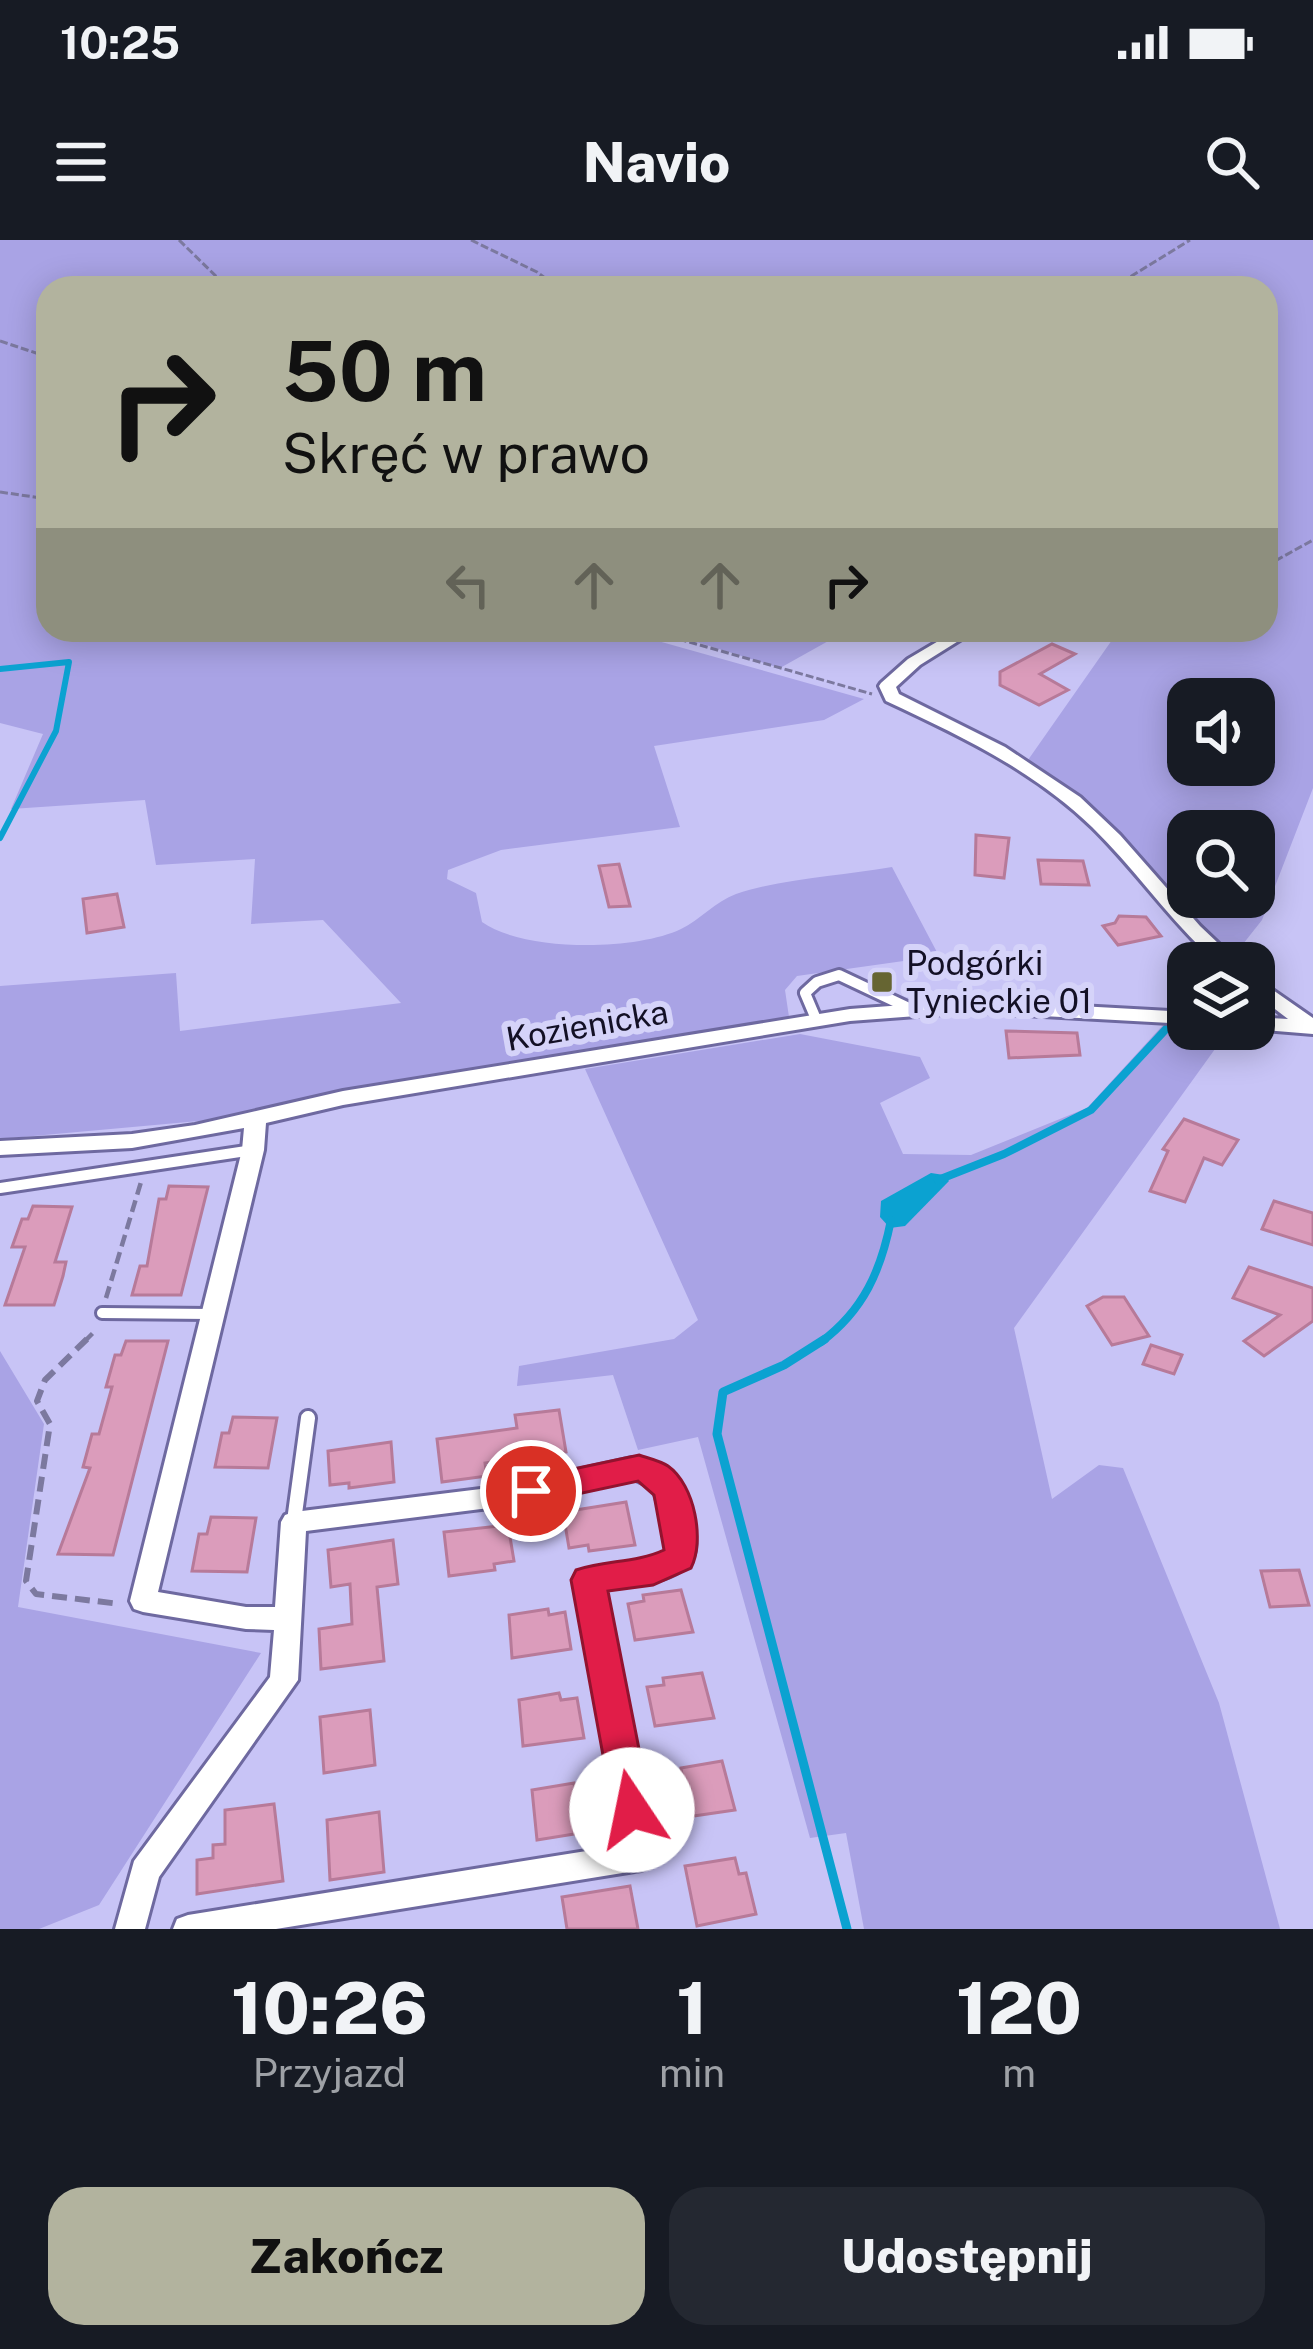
<!DOCTYPE html>
<html lang="pl">
<meta charset="utf-8">
<style>
body{margin:0;font-family:"Public Sans",sans-serif;background:#242831;color:#f1f3f6;height:100vh;display:flex;flex-direction:column;font-size:45px;white-space:nowrap}
*{box-sizing:border-box;margin:0}
p{font-size:39px;color:#9ea1a6}
.icon{flex:none;width:66px;height:66px;fill:none;stroke:currentColor;stroke-width:2;stroke-linecap:round;stroke-linejoin:round}
.map{position:relative;height:1689px;overflow:hidden}
.details{display:flex;flex-direction:column;background:#171b24;flex:1}
.details>*{flex:none}
.top-card{position:absolute;left:36px;top:36px;width:1242px;height:366px;border-radius:36px;box-shadow:0 6px 30px #0003;background:#b2b39e;color:#111;overflow:hidden}
.tools{position:absolute;left:1167px;top:438px;display:grid;gap:24px}
.tools a{display:grid;place-items:center;width:108px;height:108px;border-radius:24px;background:#171b24;box-shadow:0 6px 30px #0003;font-size:60px}
.pin{position:absolute;display:grid;place-items:center;width:102px;height:102px;color:#fff;margin:-51px;border:6px solid #fff;border-radius:50%;box-shadow:0 3px 12px #0007}
.me{position:absolute;width:132px;margin:-66px;rotate:349deg;stroke-linejoin:round;filter:drop-shadow(0 0 9px #0008)}
.turn{display:flex;align-items:center;gap:42px;height:252px;padding:0 48px;font-size:54px}
.turn .icon{width:156px;height:156px;stroke-width:2.5}
.turn b{display:block;font-size:84px;line-height:102px}
.lanes{display:flex;align-items:center;height:114px;padding:0 48px;background:#0003;justify-content:center;gap:60px;direction:ltr}
.lanes .off{opacity:.35}
.eta{display:flex;justify-content:space-evenly;align-items:center;height:204px;text-align:center}
.eta b{font-size:72px;font-weight:800;line-height:84px}
.cta{display:flex;gap:24px;margin-top:auto;padding:24px 48px}
.cta a{flex:1;height:138px;border-radius:36px;background:#b2b39e;color:#111;font-size:48px;font-weight:800;line-height:138px;text-align:center}
.cta a+a{background:#242831;color:#f1f3f6}
.status{display:flex;justify-content:space-between;align-items:center;height:84px;padding:0 60px;background:#171b24;direction:ltr}
.status svg{height:33px;fill:currentColor}
header{display:flex;justify-content:space-between;align-items:center;height:156px;padding:0 48px;background:#171b24;font-size:54px;font-weight:800}
.map>svg:first-child{display:block}
.green{fill:#a9a3e5;fill-rule:evenodd}
.water{fill:#0ba2d1}
.lines{fill:none;stroke-linecap:round;stroke-linejoin:round}
.stream-far2{stroke:#0ba2d1;stroke-width:6}
.stream-far1{stroke:#0ba2d1;stroke-width:8}
.stream{stroke:#0ba2d1;stroke-width:9}
.building{fill:#db9cbb;stroke:#b77a99;stroke-width:3}
.service-far1-casing{stroke:#6e69a0;stroke-width:16}
.service-casing{stroke:#6e69a0;stroke-width:20}
.minor-casing{stroke:#6e69a0;stroke-width:6}
.path-far2{stroke:#7c799f;stroke-width:3;stroke-dasharray:8 3;stroke-linecap:butt}
.path-far1{stroke:#7c799f;stroke-width:4.5;stroke-dasharray:12 6;stroke-linecap:butt}
.path{stroke:#7c799f;stroke-width:6;stroke-dasharray:15 8;stroke-linecap:butt}
.service-far1{stroke:#fff;stroke-width:10}
.service{stroke:#fff;stroke-width:14}
.minor{fill:#fff;fill-rule:evenodd}
.route{fill:#e11d48;stroke:#92132f;stroke-width:3}
.poi-dot{fill:#666532;stroke:#d5d3f9;stroke-width:4.5}
.labels{text-anchor:middle;dominant-baseline:central;stroke-width:12;stroke-linejoin:round;paint-order:stroke}
.poi-label{font-size:33px;fill:#131025;stroke:#d5d3f9;text-anchor:start}
.street-label{font-size:33px;fill:#131025;stroke:#d5d3f9}
</style>
<div class="status"><b>10:25</b><svg viewBox="0 0 49 12"><path d="M0 12V9h3v3zM5 12V6h3v6zM10 12V3h3v9zM15 12V0h3v12zM26 1h20v11H26zM47 4h2v5h-2z"/></svg></div>
<header><svg class="icon" aria-label="menu" viewBox="0 0 24 24"><path d="M4 6h16M4 12h16M4 18h16"/></svg>Navio<svg class="icon" aria-label="search" viewBox="0 0 24 24"><circle cx="10" cy="10" r="6"/><path d="M15 15l6 6"/></svg></header>
<div class="map">
<svg width="1313" height="1689" viewBox="0 0 1313 1689">
<rect width="100%" height="100%" fill="#c8c4f6"/>
<!-- green -->
<g class="green">
<path d="M0,0H1313V548L1262,680L1232,718L1080,560L1028,520L1119,390H1266V48H48V390H638L658,401L864,459L824,480L654,506L680,587L501,610L448,630L447,639L476,653L482,682C524,712 635,711 681,689C700,680 716,661 736,654C784,638 842,636 892,627L939,716L797,736L785,750L789,777L383,844L210,880L0,899V746L176,733L180,791L401,763L323,680L251,684L255,619L156,625L145,560L11,569L43,494L0,483ZM1188,459H1254V525H1188ZM1188,591H1254V657H1188Z"/>
<path d="M658,390H848L780,428Z"/>
<path d="M1163,785L1228,791L1014,1088L1052,1259L1099,1225L1123,1228L1219,1463L1280,1689H864L846,1593L810,1598L698,1197L638,1210L613,1135L517,1146L519,1126L674,1099L698,1080L585,829L800,794L920,817L930,838L880,863L903,914L971,915L1087,868Z"/>
<path d="M0,1111L44,1184L18,1367L261,1413L99,1665L39,1689H0Z"/>
</g>
<!-- water -->
<path class="water" d="M931,933L944,935L949,941L905,986L890,988L880,977L881,961Z"/>
<g class="lines">
<!-- stream-far2 -->
<path class="stream-far2" d="M0,429L69,422L56,491L0,598"/>
<!-- stream-far1 -->
<g class="stream-far1">
<path d="M938,940L1004,914L1091,870L1167,788"/>
<path d="M821,1102C864,1070 881,1030 891,980"/>
</g>
<!-- stream -->
<path class="stream" d="M825,1099L784,1125L723,1152L717,1194L847,1689"/>
</g>
<!-- building -->
<g class="building">
<path d="M1052,404L1075,414L1040,434L1068,450L1039,465L1000,445V432Z"/>
<path d="M976,595L1009,598L1004,638L975,635Z"/>
<path d="M1038,620L1083,621L1089,645L1041,644Z"/>
<path d="M619,624L630,666L609,667L599,626Z"/>
<path d="M117,654L124,687L87,693L83,659Z"/>
<path d="M1119,676L1146,677L1161,696L1118,705L1103,686L1115,683Z"/>
<path d="M1006,791L1077,793L1080,815L1009,818Z"/>
<path d="M1184,879L1238,900L1222,925L1204,918L1185,962L1150,951L1168,911L1163,909Z"/>
<path d="M169,946L208,947L181,1055H132L140,1026H147L159,959H166Z"/>
<path d="M1274,961L1313,973V1005L1262,989Z"/>
<path d="M33,966L72,967L55,1022H66L63,1036L54,1065H5L25,1007H12L22,979H28Z"/>
<path d="M1249,1027L1313,1048V1081L1264,1116L1244,1101L1280,1075L1233,1058Z"/>
<path d="M1103,1057H1124L1149,1096L1112,1105L1087,1066Z"/>
<path d="M126,1101H168L113,1315L58,1314L90,1228L83,1227L92,1194H99L112,1147H106L115,1115H121Z"/>
<path d="M1151,1105L1182,1115L1174,1134L1143,1124Z"/>
<path d="M559,1170L566,1212L485,1223L487,1236L442,1242L437,1199L517,1188L515,1175Z"/>
<path d="M233,1177L277,1178L268,1228L215,1227L222,1193H229Z"/>
<path d="M391,1202L394,1242L349,1248V1243L330,1245L328,1211Z"/>
<path d="M626,1262L635,1305L589,1311L588,1305L569,1308L563,1272Z"/>
<path d="M211,1277L256,1278L247,1332L192,1331L199,1294H207Z"/>
<path d="M508,1285L514,1321L494,1324L495,1330L449,1336L444,1292Z"/>
<path d="M393,1300L398,1344L377,1347L384,1421L321,1429L319,1389L352,1384L350,1344L331,1347L328,1310Z"/>
<path d="M1299,1330L1309,1365L1270,1367L1261,1331Z"/>
<path d="M681,1350L693,1392L635,1400L628,1364L644,1361L643,1355Z"/>
<path d="M548,1369L549,1375L565,1372L571,1409L512,1418L509,1375Z"/>
<path d="M702,1433L714,1478L655,1486L647,1447L664,1445L663,1438Z"/>
<path d="M559,1453L561,1460L577,1458L584,1498L523,1506L519,1460Z"/>
<path d="M370,1470L375,1525L324,1533L320,1477Z"/>
<path d="M722,1521L735,1570L673,1579L665,1537L682,1535L681,1528Z"/>
<path d="M574,1543L575,1550L592,1547L599,1590L537,1600L532,1550Z"/>
<path d="M274,1564L283,1641L197,1654V1620L213,1618V1605L225,1604V1570Z"/>
<path d="M379,1572L384,1632L330,1640L327,1580Z"/>
<path d="M735,1618L739,1634L746,1633L756,1674L697,1686L685,1626Z"/>
<path d="M630,1646L638,1689H567L562,1657Z"/>
</g>
<g class="lines">
<defs>
<g id="service-far1">
<path d="M816,779L805,753L817,742L839,735L911,769"/>
<path d="M0,948L253,910"/>
<path d="M102,1073L210,1074"/>
</g>
<path id="service" d="M294,1281L308,1178"/>
<g id="minor">
<path d="M957,390H976L920,425L896,447L899,454L1005,507L1080,557L1120,595L1200,686L1239,723H1217L1204,711C1164,672 1132,626 1092,587C1033,530 959,495 886,461L879,446L881,443L908,419Z"/>
<path d="M1254,737L1313,778V794L1253,789L1254,777L1288,779L1254,753Z"/>
<path d="M970,760L1188,772V784L970,772L850,781L343,865L266,883L264,910L158,1352L246,1367H275L281,1282L285,1275L294,1272L505,1246L632,1218L656,1224L673,1235L677,1242C683,1260 692,1280 695,1298C702,1343 633,1345 603,1349L656,1616L652,1626L641,1630L276,1689H173L177,1679L188,1675L624,1605L575,1340L579,1332L588,1329L649,1321L667,1312L670,1302L653,1248L632,1238L505,1266L306,1291L298,1440L159,1637L145,1689H115L134,1621L270,1437L274,1390L246,1389L143,1372L134,1369L130,1361L242,910L244,888L132,908L0,915V901L132,894L195,885L343,851L850,769Z"/>
</g>
</defs>
<!-- service-far1 casing -->
<use href="#service-far1" class="service-far1-casing"/>
<!-- service casing -->
<use href="#service" class="service-casing"/>
<!-- minor casing -->
<use href="#minor" class="minor-casing"/>
<!-- path-far2 -->
<g class="path-far2">
<path d="M179,0L228,48"/>
<path d="M471,0L537,32L558,48"/>
<path d="M1112,48L1190,0"/>
<path d="M0,101L48,117"/>
<path d="M0,252L48,259"/>
<path d="M1266,326L1313,300"/>
<path d="M647,390L872,454"/>
</g>
<!-- path-far1 -->
<g class="path-far1">
<path d="M106,1058L141,942"/>
<path d="M84,1102L95,1091"/>
</g>
<!-- path -->
<path class="path" d="M87,1099L45,1140L37,1161L50,1184L26,1341L36,1354L120,1364"/>
<!-- service-far1 -->
<use href="#service-far1" class="service-far1"/>
<!-- service -->
<use href="#service" class="service"/>
<!-- minor -->
<use href="#minor" class="minor"/>
</g>
<!-- route -->
<path class="route" d="M639,1215C648,1218 661,1221 668,1226C695,1245 705,1301 691,1328L653,1345L608,1351L651,1570L646,1582L632,1587L619,1582L613,1570L571,1340L576,1330C605,1320 636,1323 664,1310L654,1255L638,1241L531,1264L520,1261L515,1251L520,1242L531,1238Z"/>
<!-- markers -->
<rect class="poi-dot" x="870" y="730" width="24" height="24" rx="6"/>
<g class="labels">
<!-- poi labels -->
<g class="poi-label">
<text x="906" y="723">Podgórki<tspan x="906" dy="38">Tynieckie 01</tspan></text>
</g>
<!-- street labels -->
<g class="street-label">
<text transform="translate(587 785) rotate(-10)">Kozienicka</text>
</g>
</g>
</svg>
<div class="tools">
<a><svg class="icon" aria-label="sound" viewBox="0 0 24 24"><path d="M4 9h4l5-4v14l-5-4H4zM17 9q2 3 0 6"/></svg></a>
<a><svg class="icon" aria-label="search" viewBox="0 0 24 24"><circle cx="10" cy="10" r="6"/><path d="M15 15l6 6"/></svg></a>
<a><svg class="icon" aria-label="layers" viewBox="0 0 24 24"><path d="M12 4l9 5-9 5-9-5zM3 14l9 5 9-5"/></svg></a>
</div>
<div class="pin" style="left:531px;top:1251px;background:#d93025"><svg class="icon" aria-label="arrive" viewBox="0 0 24 24"><path d="M6 21V4h12l-3 4 3 4H6"/></svg></div>
<svg class="me" style="left:632px;top:1570px" viewBox="-20 -20 40 40"><circle r="19" fill="#fff"/><path d="M0-13L10 11 0 6-10 11z" fill="#e11d48"/></svg>
<div class="top-card">
<div class="turn"><svg class="icon" aria-label="right" viewBox="0 0 24 24"><path d="M7 20v-9h11M14 6l5 5-5 5"/></svg><div><b>50 m</b>Skręć w prawo</div></div>
<div class="lanes"><svg class="icon off" aria-label="left" viewBox="0 0 24 24"><path d="M17 20v-9H6M10 6l-5 5 5 5"/></svg><svg class="icon off" aria-label="ahead" viewBox="0 0 24 24"><path d="M12 20V5M6 11l6-6 6 6"/></svg><svg class="icon off" aria-label="ahead" viewBox="0 0 24 24"><path d="M12 20V5M6 11l6-6 6 6"/></svg><svg class="icon" aria-label="right" viewBox="0 0 24 24"><path d="M7 20v-9h11M14 6l5 5-5 5"/></svg></div>
</div>
</div>
<section class="details">
<div class="eta">
<div><b>10:26</b><p>Przyjazd</p></div>
<div><b>1</b><p>min</p></div>
<div><b>120</b><p>m</p></div>
</div>
<div class="cta"><a>Zakończ</a><a>Udostępnij</a></div>
</section>
